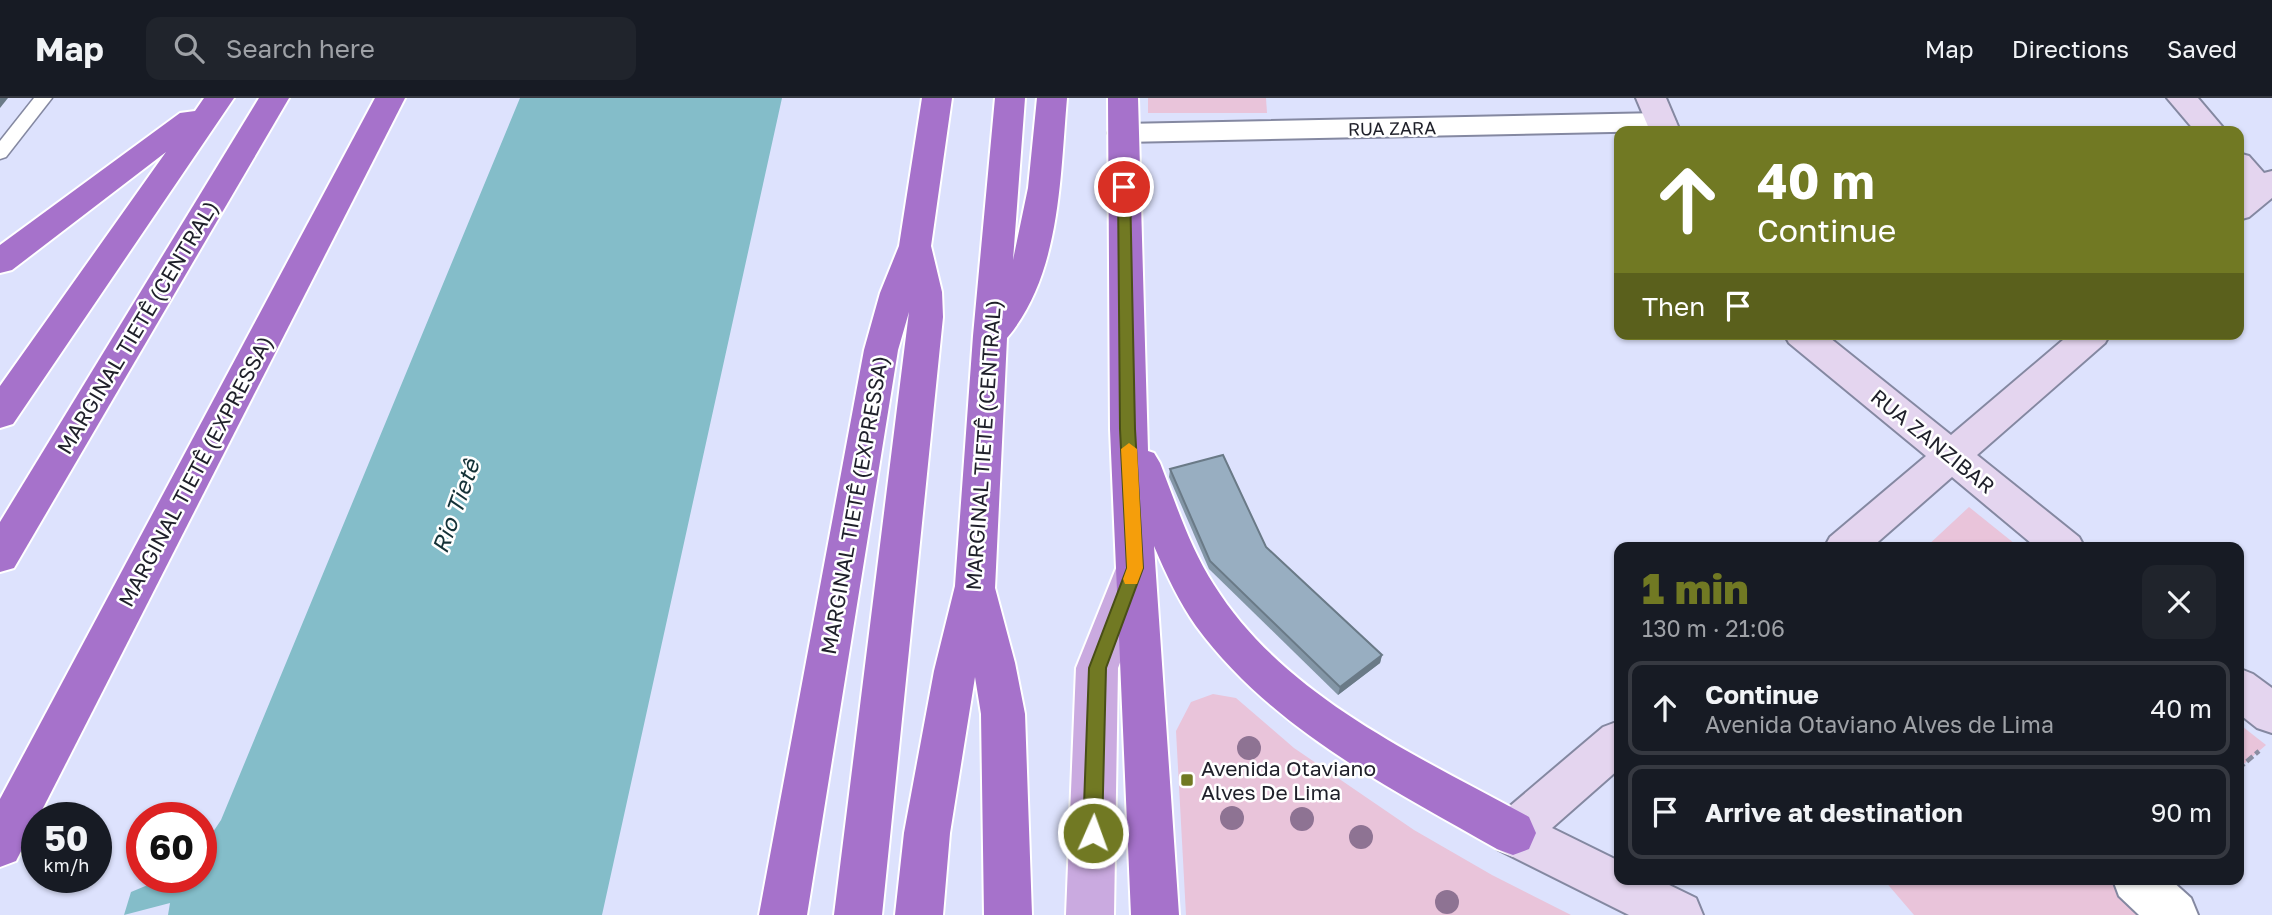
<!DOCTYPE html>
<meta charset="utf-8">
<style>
body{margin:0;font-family:"Golos Text",sans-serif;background:#20242c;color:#f1f3f6;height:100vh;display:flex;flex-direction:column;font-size:26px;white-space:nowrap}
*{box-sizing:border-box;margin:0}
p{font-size:23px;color:#9ea1a6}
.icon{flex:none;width:38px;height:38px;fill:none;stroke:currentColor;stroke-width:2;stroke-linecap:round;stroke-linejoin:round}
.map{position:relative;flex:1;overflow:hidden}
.panel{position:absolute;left:1614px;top:444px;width:630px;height:343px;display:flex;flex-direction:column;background:#171b24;border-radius:14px;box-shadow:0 2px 5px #0004}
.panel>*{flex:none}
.hud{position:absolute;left:1614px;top:28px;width:630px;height:214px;border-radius:14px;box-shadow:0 2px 5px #0004;background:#717923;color:#fff;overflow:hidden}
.speed{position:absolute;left:21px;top:704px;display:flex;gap:14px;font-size:35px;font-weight:700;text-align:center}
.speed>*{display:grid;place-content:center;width:91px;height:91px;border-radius:50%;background:#171b24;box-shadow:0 2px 5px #0004;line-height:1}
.speed small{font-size:18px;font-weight:400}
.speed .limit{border:10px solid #d22;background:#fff;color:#111}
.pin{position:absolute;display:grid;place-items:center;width:60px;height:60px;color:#fff;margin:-30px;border:4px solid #fff;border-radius:50%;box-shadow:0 2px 7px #0007}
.me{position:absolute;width:77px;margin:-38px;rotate:2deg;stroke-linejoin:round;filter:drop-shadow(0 0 5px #0008)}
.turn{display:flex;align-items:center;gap:24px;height:147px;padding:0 28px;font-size:32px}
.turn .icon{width:91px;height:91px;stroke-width:2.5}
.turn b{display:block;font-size:49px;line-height:60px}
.then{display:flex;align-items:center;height:66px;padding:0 28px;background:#0003;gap:14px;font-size:26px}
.round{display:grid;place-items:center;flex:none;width:74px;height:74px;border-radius:14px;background:#20242c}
.overview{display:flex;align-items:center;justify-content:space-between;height:119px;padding:0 28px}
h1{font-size:42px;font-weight:800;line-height:52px;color:#717923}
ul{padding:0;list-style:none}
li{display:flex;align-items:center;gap:21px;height:94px;margin:0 14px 10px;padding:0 14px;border:4px solid #363941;border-radius:14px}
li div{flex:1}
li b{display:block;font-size:26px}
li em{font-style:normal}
header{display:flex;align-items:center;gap:42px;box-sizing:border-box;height:98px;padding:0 35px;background:#171b24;border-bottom:2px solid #363941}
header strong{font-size:33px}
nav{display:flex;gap:38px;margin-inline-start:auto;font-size:24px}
.search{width:490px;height:63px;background:#20242c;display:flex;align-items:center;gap:18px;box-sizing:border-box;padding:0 24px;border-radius:14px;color:#9ea1a6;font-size:26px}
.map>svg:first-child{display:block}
.green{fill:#e9c4da}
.water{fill:#84bdc9}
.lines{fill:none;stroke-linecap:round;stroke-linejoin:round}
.lane-casing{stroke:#8488a1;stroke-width:3}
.street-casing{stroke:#8488a1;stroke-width:4}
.secondary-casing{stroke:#8488a1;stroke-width:4}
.primary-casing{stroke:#fff;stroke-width:4}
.highway-casing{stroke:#fff;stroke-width:4}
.path{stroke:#8a8da1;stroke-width:4.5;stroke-dasharray:8 3.5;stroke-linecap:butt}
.lane{fill:#fff;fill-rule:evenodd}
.street{fill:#fff;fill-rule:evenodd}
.secondary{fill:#e4d5ef;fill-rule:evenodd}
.primary{fill:#caaae0;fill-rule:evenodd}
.highway{fill:#a672cb;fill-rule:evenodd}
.tree{fill:#8e7393}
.wall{fill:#8396a6}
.shaded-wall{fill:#6a7a87}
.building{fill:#98aec1;stroke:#6a7a87;stroke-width:2}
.route{fill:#717923;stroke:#494f17;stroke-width:2}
.slow{fill:#f59e0b}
.poi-dot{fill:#717923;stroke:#fff;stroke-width:2.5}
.labels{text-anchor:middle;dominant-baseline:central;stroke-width:5;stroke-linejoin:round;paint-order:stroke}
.far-street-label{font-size:18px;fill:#1f202a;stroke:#fff}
.street-label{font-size:21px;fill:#1f202a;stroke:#fff}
.poi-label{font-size:21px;fill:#1f202a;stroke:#fff;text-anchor:start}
.water-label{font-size:23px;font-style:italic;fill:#143137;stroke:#fff}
</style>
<header>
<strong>Map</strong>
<div class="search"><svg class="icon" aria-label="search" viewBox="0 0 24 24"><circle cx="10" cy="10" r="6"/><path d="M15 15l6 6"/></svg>Search here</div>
<nav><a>Map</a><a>Directions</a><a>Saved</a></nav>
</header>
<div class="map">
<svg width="2272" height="817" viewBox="0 0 2272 817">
<rect width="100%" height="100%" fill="#dde2fd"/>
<!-- green -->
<g class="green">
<path d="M1148,0H1266L1267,15H1148Z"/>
<path d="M1969,409L2020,450H1925Z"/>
<path d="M1213,596L1236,600L1294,650L1414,732L1492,777L1571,817H1186L1176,633L1191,604Z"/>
<path d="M2238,625L2266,647L2238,671Z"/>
<path d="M1884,782H2117L2146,817H1914Z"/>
</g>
<!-- water -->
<path class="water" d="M520,0H782L602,817H168L170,805L124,817L131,794L167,779H201V752L221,722Z"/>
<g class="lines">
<defs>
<path id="lane" d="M34,0H52L6,59L0,61V43Z"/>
<g id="street">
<path d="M1661,15L1671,18L1676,24L1671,30L1661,33L1123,44L1112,42L1108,35L1112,28L1123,26Z"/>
<path d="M2113,782H2171L2191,800L2198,817H2139L2119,798Z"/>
</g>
<g id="secondary">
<path d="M1636,0H1666L1680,33H1650Z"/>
<path d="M2167,0H2198L2226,33H2195Z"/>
<path d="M2238,55L2249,58L2264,75L2272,73V100L2249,119L2238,122V95L2244,91L2238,85Z"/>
<path d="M1784,236H1825L1951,337L2070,236H2110L2105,245L1977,357L2079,439L2085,450H2037L1952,379L1871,450H1824L1830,439L1926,358L1789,245Z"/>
<path d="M2238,570L2253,576L2272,590V635L2257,630L2238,615Z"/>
<path d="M1619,623V671L1552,730L1619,763V782H1659L1696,800L1703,817H1629L1497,751L1490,735L1497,719L1603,629Z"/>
</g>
<path id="primary" d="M1135,453L1149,458L1155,470L1118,570L1114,817H1066L1076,570L1121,458Z"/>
<g id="highway">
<path d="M204,0H234L13,326L0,330V288L166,54L12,172L0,175V147L180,15L195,13Z"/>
<path d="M259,0H289L14,470L0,474V424Z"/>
<path d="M375,0H405L16,763L0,769V701Z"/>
<path d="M922,0H952L931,148L942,194L943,219L882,817H834L909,214L898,252L807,817H759L864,252L880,195L899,148Z"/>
<path d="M995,0H1025L1013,162L1028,90L1037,0H1067C1060,79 1061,176 1007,240L995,490L1015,565L1025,616L1032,817H984L981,616L975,579L950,735L943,817H895L904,735L934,573L955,488L973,238Z"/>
<path d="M1108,0H1138L1148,353L1154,355L1160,365C1176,406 1190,450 1214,487C1284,599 1418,658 1529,719L1536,735L1529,751L1513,757L1497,751C1388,689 1272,631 1196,528C1179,504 1166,476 1154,448L1179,817H1131L1110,331Z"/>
</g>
</defs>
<!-- lane casing -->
<use href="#lane" class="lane-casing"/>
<!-- street casing -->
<use href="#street" class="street-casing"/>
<!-- secondary casing -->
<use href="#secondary" class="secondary-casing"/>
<!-- primary casing -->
<use href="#primary" class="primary-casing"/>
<!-- highway casing -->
<use href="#highway" class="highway-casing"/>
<!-- path -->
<path class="path" d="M2238,671L2259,653"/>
<!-- lane -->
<use href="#lane" class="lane"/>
<!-- street -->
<use href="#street" class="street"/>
<!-- secondary -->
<use href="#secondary" class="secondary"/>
<!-- primary -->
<use href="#primary" class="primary"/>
<!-- highway -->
<use href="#highway" class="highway"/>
</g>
<!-- trees -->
<g class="tree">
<circle cx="1249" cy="650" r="12"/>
<circle cx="1232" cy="720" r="12"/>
<circle cx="1302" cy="721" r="12"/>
<circle cx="1361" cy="739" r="12"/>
<circle cx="1447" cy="804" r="12"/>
</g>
<!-- wall -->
<path class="wall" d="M1170,371L1266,449L1382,557L1380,565L1338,597L1209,471L1169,379Z"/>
<!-- shaded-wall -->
<g class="shaded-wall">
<path d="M0,0H8L0,10Z"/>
<path d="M1382,557L1380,565L1338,597L1340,589Z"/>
</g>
<!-- building -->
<path class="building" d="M1223,357L1266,449L1382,557L1340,589L1210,463L1170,371Z"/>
<!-- route -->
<path class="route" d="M1124,85L1130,89L1135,331L1143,470L1106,570L1102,735L1099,741L1093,744L1086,741L1083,735L1089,570L1127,470L1120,331L1118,89Z"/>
<!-- slow -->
<path class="slow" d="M1129,345L1137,351L1143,470L1137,486H1125L1123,481L1127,470L1121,351Z"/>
<!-- markers -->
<rect class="poi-dot" x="1180" y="675" width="14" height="14" rx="3.5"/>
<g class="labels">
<!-- far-street labels -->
<g class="far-street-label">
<text transform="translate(1392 30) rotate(-1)">RUA ZARA</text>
</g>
<!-- street labels -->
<g class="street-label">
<text transform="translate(137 229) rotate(-59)">MARGINAL TIETÊ (CENTRAL)</text>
<text transform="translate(1933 343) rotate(39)">RUA ZANZIBAR</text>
<text transform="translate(983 347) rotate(-86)">MARGINAL TIETÊ (CENTRAL)</text>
<text transform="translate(195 373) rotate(-62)">MARGINAL TIETÊ (EXPRESSA)</text>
<text transform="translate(854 407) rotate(-80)">MARGINAL TIETÊ (EXPRESSA)</text>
</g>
<!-- poi labels -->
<g class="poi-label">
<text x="1201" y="670">Avenida Otaviano<tspan x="1201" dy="24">Alves De Lima</tspan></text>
</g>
<!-- water labels -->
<g class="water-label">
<text transform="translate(455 408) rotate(-70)">Rio Tietê</text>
</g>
</g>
</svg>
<div class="speed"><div>50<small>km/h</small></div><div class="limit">60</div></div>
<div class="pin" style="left:1124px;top:89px;background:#d93025"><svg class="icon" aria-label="arrive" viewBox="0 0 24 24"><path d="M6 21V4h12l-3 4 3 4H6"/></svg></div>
<svg class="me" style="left:1093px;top:735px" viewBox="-20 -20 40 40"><circle r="17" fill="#717923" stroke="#fff" stroke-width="3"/><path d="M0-11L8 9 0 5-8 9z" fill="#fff"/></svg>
<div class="hud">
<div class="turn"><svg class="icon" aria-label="ahead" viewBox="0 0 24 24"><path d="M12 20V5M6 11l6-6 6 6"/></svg><div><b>40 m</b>Continue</div></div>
<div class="then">Then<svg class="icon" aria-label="arrive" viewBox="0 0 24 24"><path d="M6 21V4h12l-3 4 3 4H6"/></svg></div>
</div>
<section class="panel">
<div class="overview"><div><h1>1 min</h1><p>130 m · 21:06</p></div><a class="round"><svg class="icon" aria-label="close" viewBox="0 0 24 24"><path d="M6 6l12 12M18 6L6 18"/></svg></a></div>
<ul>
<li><svg class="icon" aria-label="ahead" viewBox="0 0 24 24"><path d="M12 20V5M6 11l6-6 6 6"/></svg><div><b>Continue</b><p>Avenida Otaviano Alves de Lima</p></div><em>40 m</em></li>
<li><svg class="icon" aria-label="arrive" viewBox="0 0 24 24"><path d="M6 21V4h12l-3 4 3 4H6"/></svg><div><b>Arrive at destination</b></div><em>90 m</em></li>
</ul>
</section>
</div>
